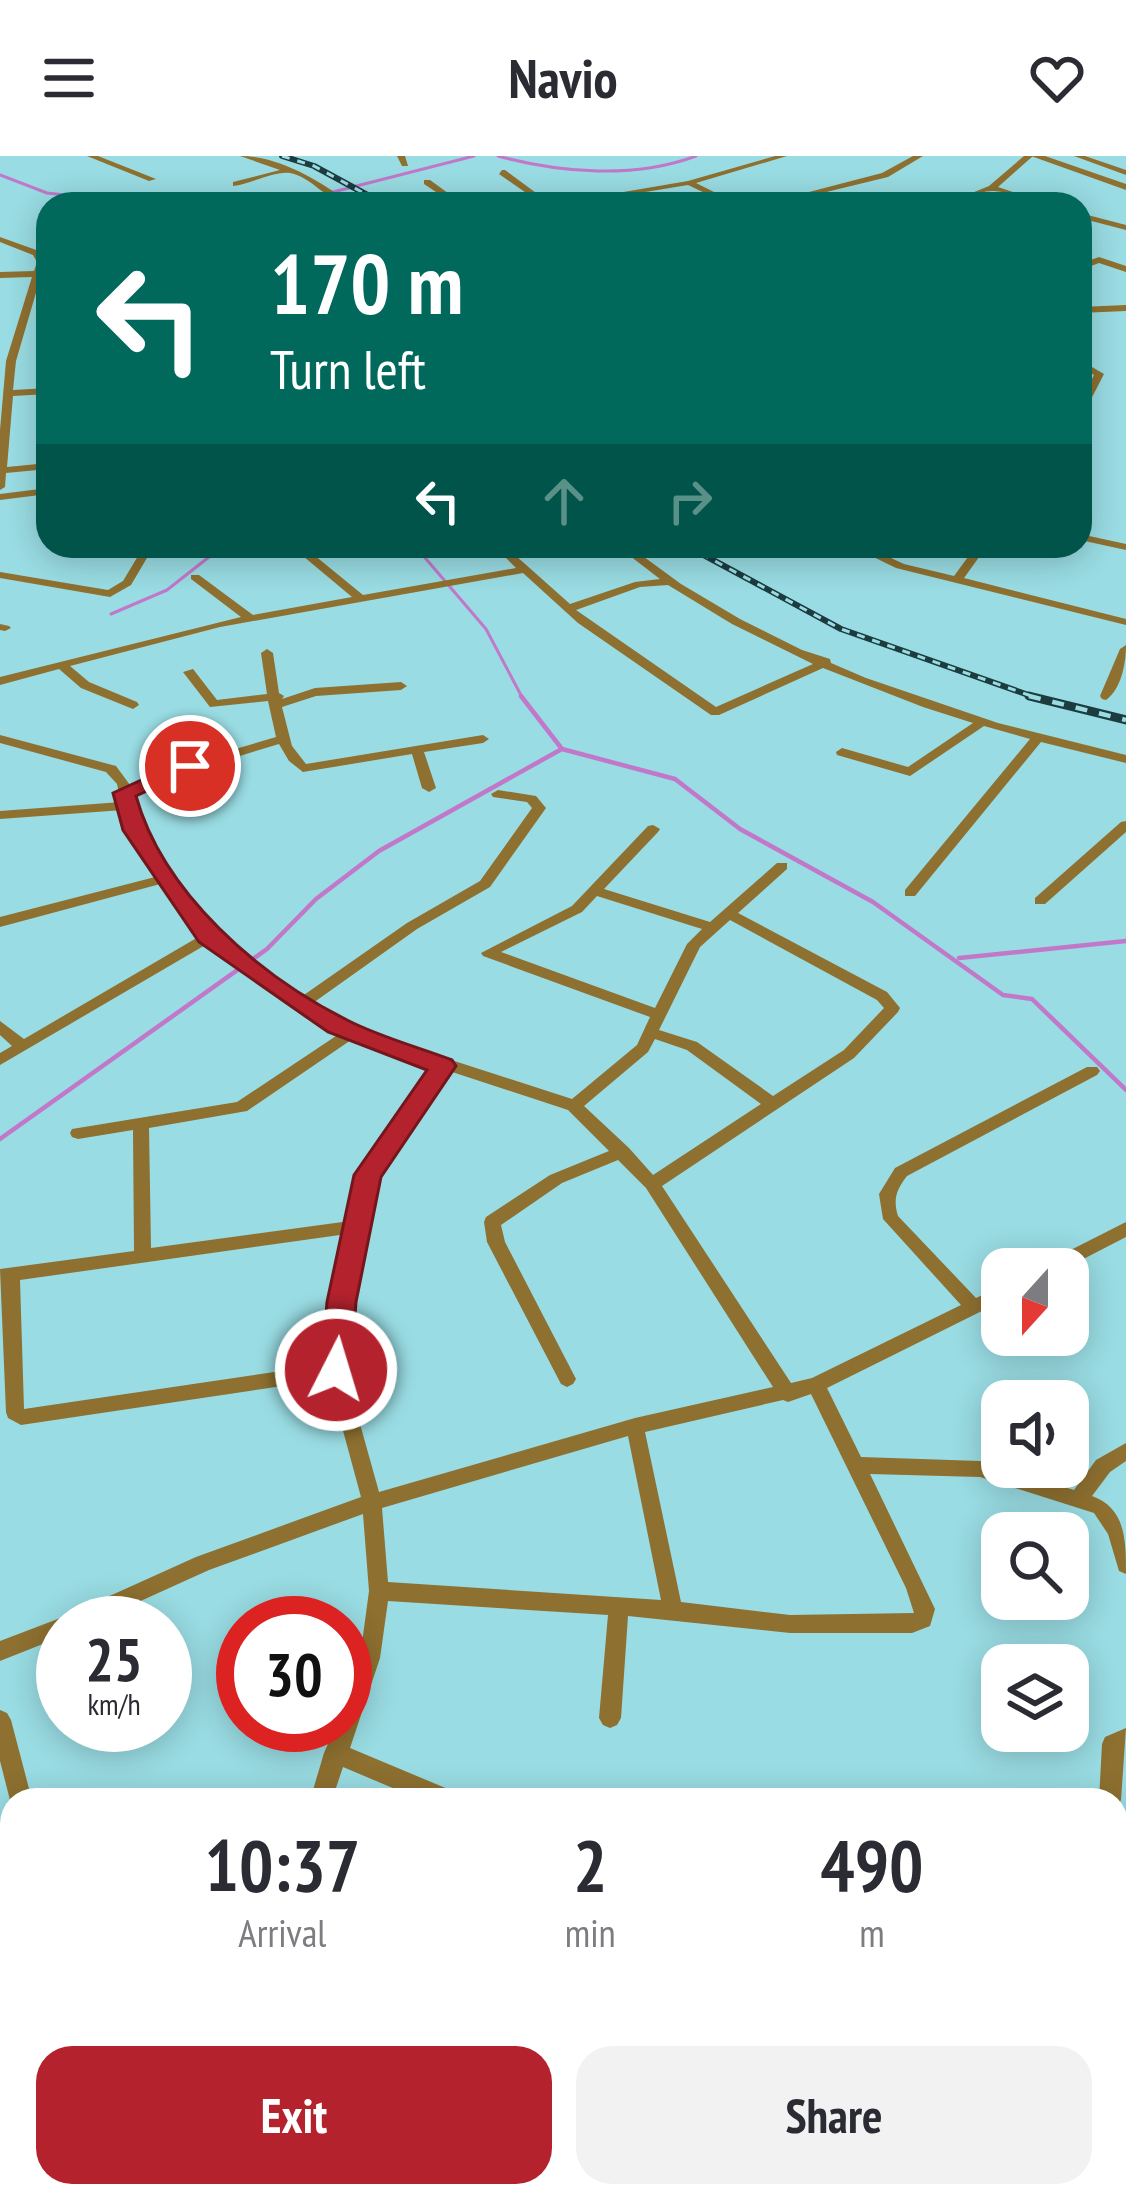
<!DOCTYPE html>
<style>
body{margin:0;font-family:"PT Sans Narrow",sans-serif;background:#f2f2f3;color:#2b2b33;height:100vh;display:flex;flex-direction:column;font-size:45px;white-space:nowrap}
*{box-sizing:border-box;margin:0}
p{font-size:39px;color:#7c7c81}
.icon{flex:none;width:66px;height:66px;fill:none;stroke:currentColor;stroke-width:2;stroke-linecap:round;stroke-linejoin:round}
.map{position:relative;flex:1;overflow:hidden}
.panel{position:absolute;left:0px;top:1632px;width:1128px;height:420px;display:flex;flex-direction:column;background:#fff;border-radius:36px 36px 0 0;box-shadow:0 6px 30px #0003}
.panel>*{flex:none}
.banner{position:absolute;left:36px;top:36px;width:1056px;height:366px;border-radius:36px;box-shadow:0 6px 30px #0003;background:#00695c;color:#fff;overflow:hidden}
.needle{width:78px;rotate:201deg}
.tools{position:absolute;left:981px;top:1092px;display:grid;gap:24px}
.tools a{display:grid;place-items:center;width:108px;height:108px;border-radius:24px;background:#fff;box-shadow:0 6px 30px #0003;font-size:60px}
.speed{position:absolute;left:36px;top:1440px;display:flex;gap:24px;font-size:60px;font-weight:700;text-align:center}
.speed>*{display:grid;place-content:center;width:156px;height:156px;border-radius:50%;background:#fff;box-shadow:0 6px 30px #0003;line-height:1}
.speed small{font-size:30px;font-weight:400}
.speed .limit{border:18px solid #d22;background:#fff;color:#111}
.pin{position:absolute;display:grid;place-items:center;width:102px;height:102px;color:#fff;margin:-51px;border:6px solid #fff;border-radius:50%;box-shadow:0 3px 12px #0007}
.me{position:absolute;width:132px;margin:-66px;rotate:5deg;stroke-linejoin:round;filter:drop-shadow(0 0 9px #0008)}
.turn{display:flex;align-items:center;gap:42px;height:252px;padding:0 36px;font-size:54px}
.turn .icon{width:156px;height:156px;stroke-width:2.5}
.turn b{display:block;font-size:84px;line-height:102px}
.lanes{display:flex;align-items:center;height:114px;padding:0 36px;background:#0003;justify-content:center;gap:60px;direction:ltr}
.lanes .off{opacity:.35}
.eta{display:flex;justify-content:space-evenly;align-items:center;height:204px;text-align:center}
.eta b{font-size:72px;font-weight:700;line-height:84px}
.button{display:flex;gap:24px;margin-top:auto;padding:24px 36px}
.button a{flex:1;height:138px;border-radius:36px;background:#b4222d;color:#fff;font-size:48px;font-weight:700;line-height:138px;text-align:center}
.button a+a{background:#f2f2f3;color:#2b2b33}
header{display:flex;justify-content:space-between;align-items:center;height:156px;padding:0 36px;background:#fff;font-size:54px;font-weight:700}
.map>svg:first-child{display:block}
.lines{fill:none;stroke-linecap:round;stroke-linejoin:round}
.stream-far1{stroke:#c178c9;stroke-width:3}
.stream{stroke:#c178c9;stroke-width:4.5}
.minor{fill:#8e7030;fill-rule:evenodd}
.tertiary{fill:#8e7030;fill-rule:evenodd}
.rail-far1-casing{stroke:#1c3c3f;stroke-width:6}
.rail-casing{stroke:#1c3c3f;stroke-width:9}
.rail-far1{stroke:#99dce3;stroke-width:3;stroke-dasharray:8;stroke-linecap:butt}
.rail{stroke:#99dce3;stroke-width:4.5;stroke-dasharray:12;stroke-linecap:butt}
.route{fill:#b4222d;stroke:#75161d;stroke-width:3}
</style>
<header><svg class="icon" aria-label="menu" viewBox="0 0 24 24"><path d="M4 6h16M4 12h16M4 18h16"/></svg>Navio<svg class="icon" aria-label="heart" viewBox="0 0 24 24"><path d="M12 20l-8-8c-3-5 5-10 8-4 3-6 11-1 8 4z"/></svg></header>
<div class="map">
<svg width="1126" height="2052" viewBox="0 0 1126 2052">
<rect width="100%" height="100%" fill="#99dce3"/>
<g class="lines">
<!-- stream-far1 -->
<g class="stream-far1">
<path d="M498,0C561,17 634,23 696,0"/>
<path d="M0,19L47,37L147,48"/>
<path d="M286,48L474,0"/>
<path d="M415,390L486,473L523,543"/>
<path d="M111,458L167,434L223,390"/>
</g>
<!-- stream -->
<g class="stream">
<path d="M521,540L562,593L675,623L740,673L873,746L1003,839L1032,843L1126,934"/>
<path d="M959,802L1126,785"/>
<path d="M0,983L267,793L316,743L379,695L560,594"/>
</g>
<!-- minor -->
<g class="minor">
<path d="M87,0H98L156,23L149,25Z"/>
<path d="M240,0C280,0 320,25 351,48C327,47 313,21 290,17C274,15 250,28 233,30V26L280,14Z"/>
<path d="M397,0H405L408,10H402Z"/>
<path d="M775,0H787L696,27L738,48H728L688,29L572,48H553L688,25Z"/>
<path d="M913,0H923L888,21L777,48H763L882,17Z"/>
<path d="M1024,0H1033L998,31L1049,48C1029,48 1007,34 992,35C976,35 962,48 945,48L989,30Z"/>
<path d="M1074,0H1085L1126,14V19Z"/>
<path d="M502,14H505L551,48H542L499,18Z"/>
<path d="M424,24H430L463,48H454L424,28Z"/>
<path d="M1080,57L1126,69V74L1080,62Z"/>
<path d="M0,81L39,95L45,106L16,205L13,234L48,232V238L13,240L7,311L48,307V313L6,317L5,331L0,334V274L6,205L32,121L0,122V116L34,115L37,106L33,99L0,86Z"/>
<path d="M1099,101L1126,110V116L1099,107L1080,114V108Z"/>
<path d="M1126,149V155L1080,157V151Z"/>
<path d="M1080,204L1104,218L1085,255L1080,258V246L1094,219L1080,211Z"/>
<path d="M48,332V338L0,344V338Z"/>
<path d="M1080,378L1126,388V394L1080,384Z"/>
<path d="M144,390H154L131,429L110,441L0,422V416L108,434L123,425Z"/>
<path d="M291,390H303L363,439L516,412L494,390H505L570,448L635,426L660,423L617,390H629L681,428L740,463L802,494L830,503L831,507L866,522L998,567L1126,599V607L1041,586L915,740H905V734L1030,583L984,570L910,620L837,599L836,596L842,592L908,611L973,567L923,551L823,512L719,559H711L578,467L523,417L220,471L70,510L89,526L137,546L139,549L133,553L81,532L59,513L0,529V521L241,461L191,423V419H199L253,459L352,441ZM668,429L732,468L813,508L716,551L576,454L640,431Z"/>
<path d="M851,390H865L904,408L954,420L976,390H987L964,422L1126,463V469L896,412Z"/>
<path d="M0,468L9,470L11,472L5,475L0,474Z"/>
<path d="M1126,489C1126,508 1121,533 1106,544L1102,543L1100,540L1120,493Z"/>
<path d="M267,493L273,497L279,537L284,540L282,543L315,532L401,526L407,530L401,534L316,540L282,551L292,590L306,608L483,579L489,583L483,587L424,596L436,632L429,636L422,632L412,598L303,616L289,605L279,588L174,620L132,638L141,674L213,778L287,833L301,841L407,767L480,725L532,652L527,646L493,641L491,638L498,634L536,640L546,652L490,731L417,773L313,847L371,878L572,943L637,889L650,861L483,800L481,797L572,750L648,670L653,669L660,673L658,676L604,733L710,766L777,707H787V713L738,757L887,836L900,852L898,856L854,902L662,1030L791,1227L812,1222L961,1149L883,1063L879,1038L895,1012L1087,911H1097L1100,915L1097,919L907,1020C896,1034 893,1044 898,1060L976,1142L1002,1130V1145L827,1232L861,1301L980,1305L1074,1334L1096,1304L1126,1287V1305L1110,1316L1092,1340C1126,1352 1126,1385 1126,1418L1119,1415L1108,1378L1094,1357L980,1321L870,1318L935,1453L930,1470L912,1477H790L628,1460L621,1562L617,1569L610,1572L603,1569L599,1562L608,1459L388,1445L380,1502L350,1592L455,1636L458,1644H421L343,1611L332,1644H310L324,1597L336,1569H345V1544L360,1502L369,1435L363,1358L209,1414L92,1467H63V1480L0,1505V1485L63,1461L196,1401L361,1341L329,1223L21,1269L8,1262L6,1256L0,1113L134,1095L133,974L78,983L72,981L70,977L72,973L237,946L342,876L277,841L207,788L0,909V897L12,890L0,879V865L24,883L200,780L164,727L0,771V761L159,720L127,674L123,654L0,663V655L121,646L117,628L106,616L0,587V579L116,610L130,629L164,614L276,581L268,545L210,551L183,516L193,513L217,544L267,538L261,497ZM597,740L702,773L687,788L655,852L501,796L582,756ZM730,764L877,844L884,852L844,894L773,940L697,886L659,874L700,791ZM354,882L435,910L362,1015L350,1065L151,1092L149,972L247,955ZM655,883L687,894L761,948L653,1019L629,992L584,950L648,896ZM449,915L568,954L609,995L550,1019L486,1061L484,1066L487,1086L561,1228L567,1231L573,1228L576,1223L505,1086L501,1069L562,1027L618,1004L646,1032L773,1231L635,1262L379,1336L345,1214L351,1146L376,1020ZM347,1078L333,1146L328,1208L24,1253L20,1124ZM811,1238L906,1432L914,1457L790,1459L681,1446L645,1276L783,1244L788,1246ZM628,1280L661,1444L388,1426L382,1352Z"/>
<path d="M1126,665V676L1045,748H1035V742L1121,666Z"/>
<path d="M1126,1066V1081L1064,1113H1040L1043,1108Z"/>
<path d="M0,1554L7,1557L11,1564L32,1644H12V1649L10,1644L0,1605Z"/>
<path d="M1126,1572L1121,1644L1116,1652V1644H1099L1102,1588L1105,1581Z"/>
<path d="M12,1664C12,1680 17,1697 0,1704C0,1688 0,1671 12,1664Z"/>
<path d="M1116,1676L1124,1679L1126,1684V1763L1118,1760L1116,1755Z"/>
<path d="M217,2040H243L241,2052H215Z"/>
<path d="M366,2040H392L397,2052H371Z"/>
<path d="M465,2040H494L500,2052H471Z"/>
<path d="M629,2040H655L649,2052H623Z"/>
</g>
<!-- tertiary -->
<path class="tertiary" d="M1031,0H1045L1126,28V34Z"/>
<defs>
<g id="rail-far1">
<path d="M282,0L314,10L384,48"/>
<path d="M687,390L841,473L1040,543"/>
</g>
<path id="rail" d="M1029,540L1126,564"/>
</defs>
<!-- rail-far1 casing -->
<use href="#rail-far1" class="rail-far1-casing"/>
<!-- rail casing -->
<use href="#rail" class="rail-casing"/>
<!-- rail-far1 -->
<use href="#rail-far1" class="rail-far1"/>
<!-- rail -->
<use href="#rail" class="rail"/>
</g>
<!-- route -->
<path class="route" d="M183,605L201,610L136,640C163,737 259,820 347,864C380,881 418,891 452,904L456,910L381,1021L356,1146L351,1214L336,1226L321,1214L327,1146L354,1019L427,914L328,876L199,786L123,674L113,637Z"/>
</svg>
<div class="tools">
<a><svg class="needle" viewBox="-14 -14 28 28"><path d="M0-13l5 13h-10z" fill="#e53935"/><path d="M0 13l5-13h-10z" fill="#7c7c81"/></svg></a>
<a><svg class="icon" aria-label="sound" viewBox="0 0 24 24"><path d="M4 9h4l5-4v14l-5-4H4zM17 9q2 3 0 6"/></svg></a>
<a><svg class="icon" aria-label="search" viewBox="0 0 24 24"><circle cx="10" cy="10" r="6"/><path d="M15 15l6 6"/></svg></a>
<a><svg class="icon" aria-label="layers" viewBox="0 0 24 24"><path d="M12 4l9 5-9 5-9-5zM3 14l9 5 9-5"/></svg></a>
</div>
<div class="speed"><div>25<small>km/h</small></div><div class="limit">30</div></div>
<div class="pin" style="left:190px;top:610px;background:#d93025"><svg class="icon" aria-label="arrive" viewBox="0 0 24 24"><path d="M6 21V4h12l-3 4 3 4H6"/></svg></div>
<svg class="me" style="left:336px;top:1214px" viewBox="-20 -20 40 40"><circle r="17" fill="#b4222d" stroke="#fff" stroke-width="3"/><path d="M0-11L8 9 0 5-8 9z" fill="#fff"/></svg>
<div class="banner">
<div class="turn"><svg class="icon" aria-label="left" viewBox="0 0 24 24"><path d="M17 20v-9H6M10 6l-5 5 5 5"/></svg><div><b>170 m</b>Turn left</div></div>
<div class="lanes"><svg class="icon" aria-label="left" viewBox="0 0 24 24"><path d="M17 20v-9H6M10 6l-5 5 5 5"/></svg><svg class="icon off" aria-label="ahead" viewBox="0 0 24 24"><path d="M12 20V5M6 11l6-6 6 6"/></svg><svg class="icon off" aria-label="right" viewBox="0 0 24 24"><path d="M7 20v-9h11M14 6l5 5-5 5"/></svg></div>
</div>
<section class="panel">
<div class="eta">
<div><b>10:37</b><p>Arrival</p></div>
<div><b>2</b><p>min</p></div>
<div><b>490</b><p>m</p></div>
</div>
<div class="button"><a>Exit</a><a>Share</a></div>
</section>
</div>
